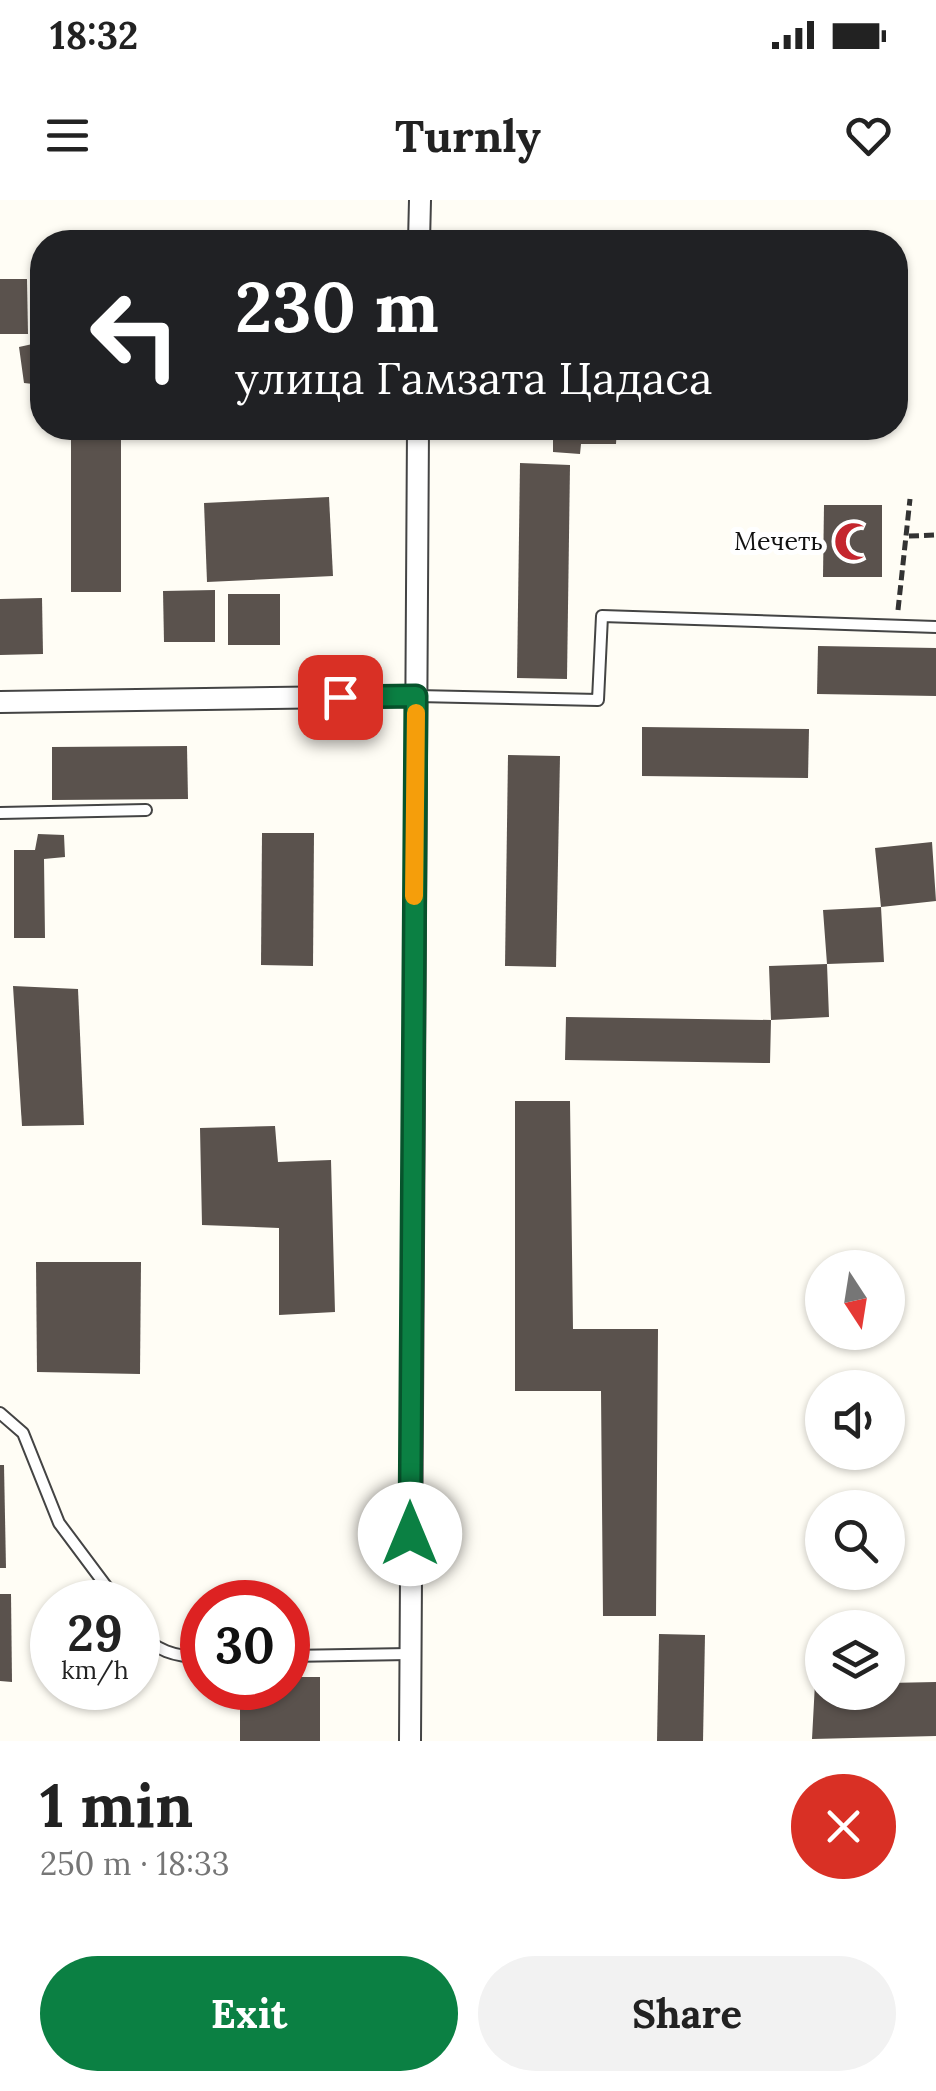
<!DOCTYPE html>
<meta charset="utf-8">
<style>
body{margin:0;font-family:Lora,serif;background:#f2f2f2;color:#222;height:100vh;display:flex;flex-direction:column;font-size:38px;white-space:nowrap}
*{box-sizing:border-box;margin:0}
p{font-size:32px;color:#767676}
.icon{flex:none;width:55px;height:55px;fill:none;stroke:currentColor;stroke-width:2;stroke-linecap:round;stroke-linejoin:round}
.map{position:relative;height:1541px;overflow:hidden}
.side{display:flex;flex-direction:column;background:#fff;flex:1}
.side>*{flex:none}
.hud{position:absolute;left:30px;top:30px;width:878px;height:210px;border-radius:40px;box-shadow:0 2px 8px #0004;background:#202124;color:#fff;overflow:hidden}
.needle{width:65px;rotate:168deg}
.controls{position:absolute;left:805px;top:1050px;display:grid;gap:20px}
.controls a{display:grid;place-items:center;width:100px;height:100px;border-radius:50%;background:#fff;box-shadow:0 2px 8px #0004;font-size:50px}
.speed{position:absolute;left:30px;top:1380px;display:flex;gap:20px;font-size:50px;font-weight:700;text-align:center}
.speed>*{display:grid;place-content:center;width:130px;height:130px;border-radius:50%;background:#fff;box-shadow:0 2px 8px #0004;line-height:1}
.speed small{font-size:25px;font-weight:400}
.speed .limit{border:15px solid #d22;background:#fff;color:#111}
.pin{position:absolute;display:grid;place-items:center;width:85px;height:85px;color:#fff;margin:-42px;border-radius:20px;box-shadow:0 5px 15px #0006}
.me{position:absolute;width:110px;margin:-55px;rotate:0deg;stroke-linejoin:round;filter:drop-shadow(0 0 8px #0008)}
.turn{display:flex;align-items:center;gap:35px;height:210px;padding:0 40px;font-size:45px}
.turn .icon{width:130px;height:130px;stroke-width:2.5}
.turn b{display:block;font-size:70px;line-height:85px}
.round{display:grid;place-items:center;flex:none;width:105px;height:105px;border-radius:52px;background:#f2f2f2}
.summary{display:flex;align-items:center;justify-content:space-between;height:170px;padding:0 40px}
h1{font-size:60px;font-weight:800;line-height:75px}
.cta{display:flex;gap:20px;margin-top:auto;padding:20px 40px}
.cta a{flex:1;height:115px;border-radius:60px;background:#0b8043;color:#fff;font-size:40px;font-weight:800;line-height:115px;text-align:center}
.cta a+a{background:#f2f2f2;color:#222}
.status{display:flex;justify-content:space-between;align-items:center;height:70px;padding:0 50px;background:#fff;direction:ltr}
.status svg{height:28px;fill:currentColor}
header{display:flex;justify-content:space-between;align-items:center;height:130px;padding:0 40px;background:#fff;font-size:45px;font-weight:800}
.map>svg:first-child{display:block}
.building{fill:#5a524d}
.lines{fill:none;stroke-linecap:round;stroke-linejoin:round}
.lane-casing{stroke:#444;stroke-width:14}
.street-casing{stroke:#444;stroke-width:24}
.path{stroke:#333;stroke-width:5;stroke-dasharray:10 5;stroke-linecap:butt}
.lane{stroke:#fff;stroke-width:10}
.street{stroke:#fff;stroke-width:20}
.route-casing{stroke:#07532c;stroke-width:25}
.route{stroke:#0b8043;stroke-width:18}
.slow{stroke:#f59e0b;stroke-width:18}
.labels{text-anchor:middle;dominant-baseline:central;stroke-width:10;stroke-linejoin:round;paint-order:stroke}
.poi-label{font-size:25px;fill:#111;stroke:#fff;text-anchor:end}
</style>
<div class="status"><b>18:32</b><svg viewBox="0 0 49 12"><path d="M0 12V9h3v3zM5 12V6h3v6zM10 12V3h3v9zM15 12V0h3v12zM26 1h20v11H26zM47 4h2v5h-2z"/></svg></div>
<header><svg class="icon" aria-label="menu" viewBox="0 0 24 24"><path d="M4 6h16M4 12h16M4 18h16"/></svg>Turnly<svg class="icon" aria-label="heart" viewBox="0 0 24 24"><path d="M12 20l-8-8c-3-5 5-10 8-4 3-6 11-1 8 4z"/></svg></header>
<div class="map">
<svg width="936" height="1541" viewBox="0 0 936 1541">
<rect width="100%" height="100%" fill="#fffdf5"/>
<!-- building -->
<g class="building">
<path d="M0,79H27L28,134H0Z"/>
<path d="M39,121H42V185L24,183L19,147L37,143Z"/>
<rect x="71" y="228" width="50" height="164"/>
<path d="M466,228H508V238L466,237Z"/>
<path d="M553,228H617L616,244H581L580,254L553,252Z"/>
<path d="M520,263L570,265L567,479L517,478Z"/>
<path d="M329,297L333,376L207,382L204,303Z"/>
<path d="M824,305H882V377H823Z"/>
<path d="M215,390V442H164L163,391Z"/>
<rect x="228" y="394" width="52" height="51"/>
<path d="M42,398L43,454L0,455V399Z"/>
<path d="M818,446L936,448V496L817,494Z"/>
<path d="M642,527L809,529L808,578L642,576Z"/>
<path d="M187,546L188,599L52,600V547Z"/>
<path d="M508,555L560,556L556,767L505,766Z"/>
<path d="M262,633H314L313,766L261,765Z"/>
<path d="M38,634L64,635L65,657L44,659L45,738H14V650H35Z"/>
<path d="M932,642L936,701L881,707L884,762L827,764L823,710L881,707L875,648Z"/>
<path d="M827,764L829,817L771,820L770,863L565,860L566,817L771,820L769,766Z"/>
<path d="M13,786L78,789L84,925L22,926Z"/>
<path d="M515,901H570L573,1129H658L656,1416H603L601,1191H515Z"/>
<path d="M275,926L278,962L331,960L335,1112L279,1115V1028L202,1025L200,928Z"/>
<path d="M36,1062H141L140,1174L37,1172Z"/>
<path d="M0,1265H4L6,1368H0Z"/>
<path d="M0,1394H11L12,1482L0,1481Z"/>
<path d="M659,1434L705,1435L703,1541H657Z"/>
<path d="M288,1477H320V1541H240V1488H288Z"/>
<path d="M936,1482V1536L812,1539L815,1483H822V1492H888V1483Z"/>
</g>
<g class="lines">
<defs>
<g id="lane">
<path d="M417,496L598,500L602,416L936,427"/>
<path d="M0,613L146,610"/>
<path d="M0,1213L23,1233L59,1323L118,1402"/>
<path d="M138,1429C154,1451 176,1457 202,1457"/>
<path d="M288,1456L409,1454"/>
</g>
<g id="street">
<path d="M419,42L420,0"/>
<path d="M0,502L416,496"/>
<path d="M410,1541L418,228"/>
</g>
</defs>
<!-- lane casing -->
<use href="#lane" class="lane-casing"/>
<!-- street casing -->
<use href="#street" class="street-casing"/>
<!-- path -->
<g class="path">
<path d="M909,336L936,335"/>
<path d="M898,410L910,299"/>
</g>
<!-- lane -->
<use href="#lane" class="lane"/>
<!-- street -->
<use href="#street" class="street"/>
</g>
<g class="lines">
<defs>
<path id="route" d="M340,497L416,496L410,1334"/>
</defs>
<!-- route casing -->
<use href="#route" class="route-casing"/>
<!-- route -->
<use href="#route" class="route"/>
<!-- slow -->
<path class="slow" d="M414,696L416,513"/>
</g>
<!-- icons -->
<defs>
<symbol id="mosque-bare" viewBox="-9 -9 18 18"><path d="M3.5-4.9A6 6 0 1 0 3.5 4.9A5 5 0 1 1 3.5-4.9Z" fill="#c4262e" stroke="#fff" stroke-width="2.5" paint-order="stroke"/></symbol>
</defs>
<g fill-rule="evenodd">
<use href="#mosque-bare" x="826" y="314" width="55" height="55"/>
</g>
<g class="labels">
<!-- poi labels -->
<g class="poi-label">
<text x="823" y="341">Мечеть</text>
</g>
</g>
</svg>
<div class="controls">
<a><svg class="needle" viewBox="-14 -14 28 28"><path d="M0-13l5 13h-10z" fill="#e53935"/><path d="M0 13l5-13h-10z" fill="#767676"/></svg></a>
<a><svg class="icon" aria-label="sound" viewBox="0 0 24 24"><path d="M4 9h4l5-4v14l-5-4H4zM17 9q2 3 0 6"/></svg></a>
<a><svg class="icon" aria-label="search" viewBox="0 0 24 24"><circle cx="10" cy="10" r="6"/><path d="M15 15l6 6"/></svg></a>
<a><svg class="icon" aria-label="layers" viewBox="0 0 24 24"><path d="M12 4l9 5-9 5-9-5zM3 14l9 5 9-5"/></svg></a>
</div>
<div class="speed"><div>29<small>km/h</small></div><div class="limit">30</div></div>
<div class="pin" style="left:340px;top:497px;background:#d93025"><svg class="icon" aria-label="arrive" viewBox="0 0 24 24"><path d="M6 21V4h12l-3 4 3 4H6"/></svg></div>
<svg class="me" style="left:410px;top:1334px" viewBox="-20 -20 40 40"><circle r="19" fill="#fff"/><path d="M0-13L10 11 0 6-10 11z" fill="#0b8043"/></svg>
<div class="hud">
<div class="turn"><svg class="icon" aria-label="left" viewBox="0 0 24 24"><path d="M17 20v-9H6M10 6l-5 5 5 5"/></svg><div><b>230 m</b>улица Гамзата Цадаса</div></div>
</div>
</div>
<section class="side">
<div class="summary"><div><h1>1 min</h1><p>250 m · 18:33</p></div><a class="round" style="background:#d93025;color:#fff"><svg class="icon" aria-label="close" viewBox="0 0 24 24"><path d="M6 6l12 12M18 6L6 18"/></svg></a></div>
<div class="cta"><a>Exit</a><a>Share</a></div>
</section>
